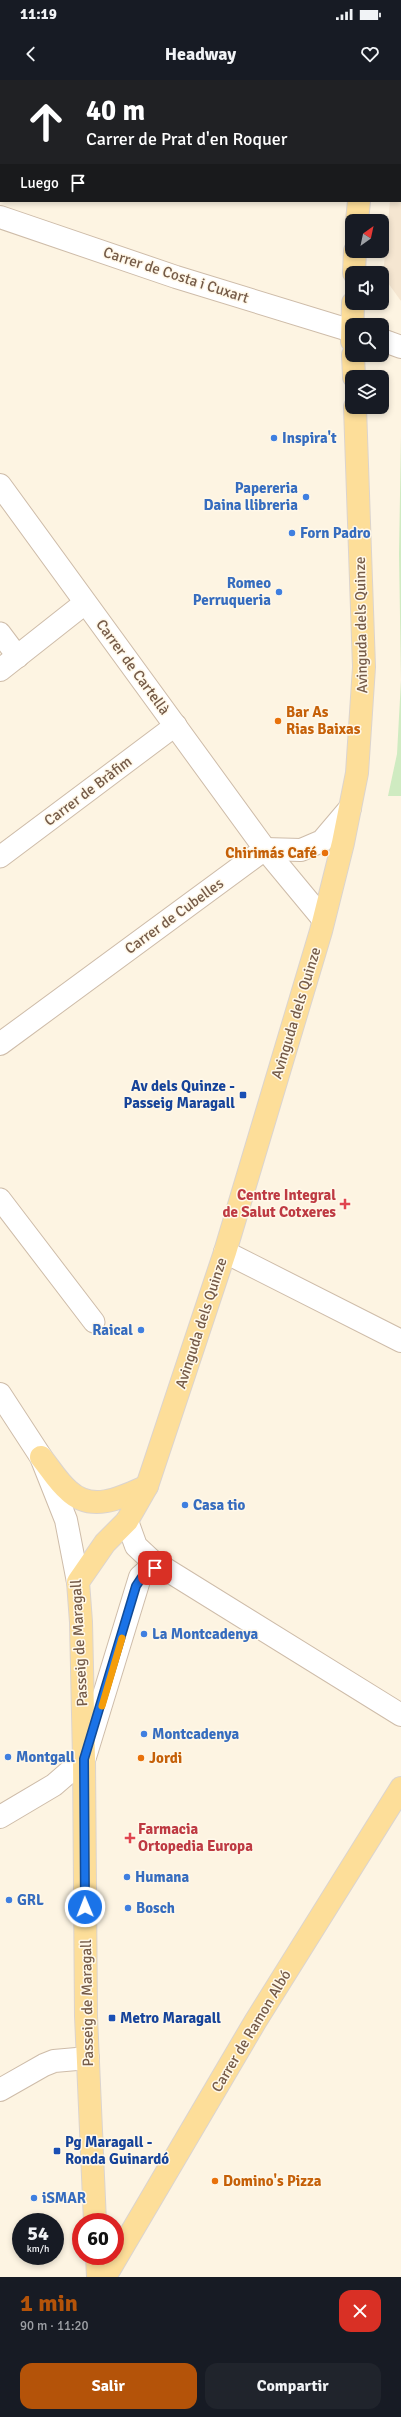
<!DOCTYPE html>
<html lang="es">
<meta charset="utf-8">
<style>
body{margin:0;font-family:Signika,sans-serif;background:#20242c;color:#f1f3f6;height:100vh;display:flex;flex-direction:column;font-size:15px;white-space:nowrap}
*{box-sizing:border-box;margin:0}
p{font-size:13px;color:#9ea1a6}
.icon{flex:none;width:22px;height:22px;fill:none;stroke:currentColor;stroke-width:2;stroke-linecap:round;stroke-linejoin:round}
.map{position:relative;height:2197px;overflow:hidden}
.sheet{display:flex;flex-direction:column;background:#171b24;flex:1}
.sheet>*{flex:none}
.top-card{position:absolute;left:0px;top:0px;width:401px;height:122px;box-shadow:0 2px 6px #0003;background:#202124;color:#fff;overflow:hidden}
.needle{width:26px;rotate:33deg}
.controls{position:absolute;left:345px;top:134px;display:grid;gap:8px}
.controls a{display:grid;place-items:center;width:44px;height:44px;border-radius:8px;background:#171b24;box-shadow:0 2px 6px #0003;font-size:20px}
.speed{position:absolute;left:12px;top:2133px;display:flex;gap:8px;font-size:20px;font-weight:700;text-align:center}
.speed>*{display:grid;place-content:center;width:52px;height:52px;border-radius:50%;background:#171b24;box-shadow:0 2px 6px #0003;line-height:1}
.speed small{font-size:10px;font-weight:400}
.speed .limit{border:6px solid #d22;background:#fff;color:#111}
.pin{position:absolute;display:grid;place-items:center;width:34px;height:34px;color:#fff;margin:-17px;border-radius:8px;box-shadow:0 2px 6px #0006}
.me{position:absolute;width:44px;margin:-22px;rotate:359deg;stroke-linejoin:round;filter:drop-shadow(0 0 3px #0008)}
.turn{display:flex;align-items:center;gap:14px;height:84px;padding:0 20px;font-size:18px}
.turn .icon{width:52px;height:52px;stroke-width:2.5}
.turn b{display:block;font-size:28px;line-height:34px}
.then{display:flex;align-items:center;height:38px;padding:0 20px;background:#0003;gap:8px;font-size:15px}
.round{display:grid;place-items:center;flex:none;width:42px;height:42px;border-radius:12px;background:#20242c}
.headline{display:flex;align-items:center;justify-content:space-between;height:68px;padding:0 20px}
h1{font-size:24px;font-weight:700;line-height:30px;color:#b45309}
.button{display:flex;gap:8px;margin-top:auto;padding:8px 20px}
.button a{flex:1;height:46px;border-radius:12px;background:#b45309;color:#fff;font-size:16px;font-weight:700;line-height:46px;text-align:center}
.button a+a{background:#20242c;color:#f1f3f6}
.status{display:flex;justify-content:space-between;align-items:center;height:28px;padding:0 20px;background:#171b24;direction:ltr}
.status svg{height:11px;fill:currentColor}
header{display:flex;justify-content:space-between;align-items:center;height:52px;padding:0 20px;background:#171b24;font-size:18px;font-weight:700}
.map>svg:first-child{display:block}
.residential{fill:#f5e6d1}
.green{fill:#cfebc1}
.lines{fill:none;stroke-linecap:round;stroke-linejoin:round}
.pedestrian-casing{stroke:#cebca9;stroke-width:23}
.minor-casing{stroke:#cebca9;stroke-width:24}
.tertiary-casing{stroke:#cebca9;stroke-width:24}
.primary-casing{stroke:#dbd4cf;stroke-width:24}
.pedestrian{stroke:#fff;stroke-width:21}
.minor{stroke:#fff;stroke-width:22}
.tertiary{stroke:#fff;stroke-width:22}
.primary{stroke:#fdde99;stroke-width:22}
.route-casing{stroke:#114b97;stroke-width:10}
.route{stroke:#1a73e8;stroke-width:7}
.slow{stroke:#f59e0b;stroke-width:7}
.shop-dot{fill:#3f7fe0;stroke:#fff8e9;stroke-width:1.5}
.food-dot{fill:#e8710a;stroke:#fff8e9;stroke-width:1.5}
.transit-dot{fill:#1a4fb4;stroke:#fff8e9;stroke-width:1.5}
.health-dot{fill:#e0444e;stroke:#fff8e9;stroke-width:1.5}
.labels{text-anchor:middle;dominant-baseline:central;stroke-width:3;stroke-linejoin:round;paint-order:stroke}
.street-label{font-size:15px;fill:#755b48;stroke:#fff8e9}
.shop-label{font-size:15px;font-weight:bold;fill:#366cbe;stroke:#fff8e9;text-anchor:start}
.food-label{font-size:15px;font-weight:bold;fill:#c56008;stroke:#fff8e9;text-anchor:start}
.transit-label{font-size:15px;font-weight:bold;fill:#164399;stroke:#fff8e9;text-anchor:start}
.health-label{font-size:15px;font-weight:bold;fill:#be3a42;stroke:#fff8e9;text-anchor:end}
</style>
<div class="status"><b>11:19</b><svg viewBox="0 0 49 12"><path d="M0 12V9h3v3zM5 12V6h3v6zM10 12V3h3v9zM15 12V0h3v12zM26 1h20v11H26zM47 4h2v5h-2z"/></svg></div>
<header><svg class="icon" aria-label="back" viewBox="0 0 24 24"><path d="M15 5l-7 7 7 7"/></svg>Headway<svg class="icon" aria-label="heart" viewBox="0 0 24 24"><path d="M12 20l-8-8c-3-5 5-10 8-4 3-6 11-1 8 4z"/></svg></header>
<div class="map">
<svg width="401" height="2197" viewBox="0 0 401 2197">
<rect width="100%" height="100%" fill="#fdf4e2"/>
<!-- residential -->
<path class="residential" d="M401,1V221L383,196L390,121H400Z"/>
<!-- green -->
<path class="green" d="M401,356V716H388L397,674L401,600L399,474Z"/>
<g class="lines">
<defs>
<g id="pedestrian">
<path d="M0,553L18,577"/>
<path d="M0,777L176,645"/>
<path d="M0,1119L94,1242"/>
</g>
<g id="minor">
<path d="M0,405L265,769L323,839"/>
<path d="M0,590L85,523"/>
<path d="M0,964L265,769L301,770L322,761L350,728"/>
<path d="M225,1172L401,1261"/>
<path d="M127,1441L136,1466L151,1480L401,1635"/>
<path d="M85,1677L140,1497L150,1488L165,1490"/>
<path d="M0,2010L44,1985L54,1981L88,1978"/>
</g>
<g id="tertiary">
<path d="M0,137L176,197L352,251"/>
<path d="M382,260L401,267"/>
<path d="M0,1314L41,1377L66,1440L78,1502"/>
<path d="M0,1737L54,1705L84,1679"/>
</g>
<g id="primary">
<path d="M374,1V0"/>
<path d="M357,141L359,121"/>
<path d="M354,193L355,171"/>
<path d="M352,261L353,223"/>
<path d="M353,275L354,297"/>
<path d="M41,1377C50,1388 58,1402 69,1411C92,1433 123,1417 147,1406"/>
<path d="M95,2142L86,1936L84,1679L81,1542L78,1502L105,1463L127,1441L147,1406L225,1172L321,851L343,763L357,693L364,587L355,327"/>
<path d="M97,2176L98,2197"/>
<path d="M105,2197L255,1942L401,1708"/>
</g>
</defs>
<!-- pedestrian casing -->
<use href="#pedestrian" class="pedestrian-casing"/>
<!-- minor casing -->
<use href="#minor" class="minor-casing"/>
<!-- tertiary casing -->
<use href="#tertiary" class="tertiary-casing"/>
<!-- primary casing -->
<use href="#primary" class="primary-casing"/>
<!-- pedestrian -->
<use href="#pedestrian" class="pedestrian"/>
<!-- minor -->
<use href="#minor" class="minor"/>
<!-- tertiary -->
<use href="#tertiary" class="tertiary"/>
<!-- primary -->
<use href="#primary" class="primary"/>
</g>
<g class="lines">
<defs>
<path id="route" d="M85,1827L84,1679L136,1506L146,1491L155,1488"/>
</defs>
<!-- route casing -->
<use href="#route" class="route-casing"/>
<!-- route -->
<use href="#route" class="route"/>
<!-- slow -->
<path class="slow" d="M102,1626L122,1558"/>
</g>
<!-- markers -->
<g class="shop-dot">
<circle cx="274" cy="358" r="4"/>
<circle cx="306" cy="417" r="4"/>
<circle cx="292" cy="453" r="4"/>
<circle cx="279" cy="512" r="4"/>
<circle cx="141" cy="1250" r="4"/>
<circle cx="185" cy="1425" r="4"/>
<circle cx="144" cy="1554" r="4"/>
<circle cx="144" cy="1654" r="4"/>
<circle cx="8" cy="1677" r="4"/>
<circle cx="127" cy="1797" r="4"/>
<circle cx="9" cy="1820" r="4"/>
<circle cx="128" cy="1828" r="4"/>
<circle cx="34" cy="2118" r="4"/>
</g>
<g class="food-dot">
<circle cx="278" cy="641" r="4"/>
<circle cx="325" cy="773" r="4"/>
<circle cx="141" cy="1678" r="4"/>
<circle cx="215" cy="2101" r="4"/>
</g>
<g class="transit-dot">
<rect x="239" y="1011" width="8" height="8" rx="2"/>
<rect x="108" y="1934" width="8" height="8" rx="2"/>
<rect x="53" y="2067" width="8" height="8" rx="2"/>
</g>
<g class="health-dot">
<path d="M343 1118h4v4h4v4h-4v4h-4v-4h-4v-4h4z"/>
<path d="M128 1752h4v4h4v4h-4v4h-4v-4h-4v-4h4z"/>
</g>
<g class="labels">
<!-- street labels -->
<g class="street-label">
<text transform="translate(176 195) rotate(18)">Carrer de Costa i Cuxart</text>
<text transform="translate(361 545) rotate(-91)">Avinguda dels Quinze</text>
<text transform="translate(133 587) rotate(54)">Carrer de Cartellà</text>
<text transform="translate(88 711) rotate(-37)">Carrer de Bràfim</text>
<text transform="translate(174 836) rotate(-36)">Carrer de Cubelles</text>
<text transform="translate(296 933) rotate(-73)">Avinguda dels Quinze</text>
<text transform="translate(201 1243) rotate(-72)">Avinguda dels Quinze</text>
<text transform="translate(79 1563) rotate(-93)">Passeig de Maragall</text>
<text transform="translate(87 1923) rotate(-91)">Passeig de Maragall</text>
<text transform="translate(251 1951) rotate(-59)">Carrer de Ramon Albó</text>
</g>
<!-- shop labels -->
<g class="shop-label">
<text x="282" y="358">Inspira't</text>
<text x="298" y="408" text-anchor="end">Papereria<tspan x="298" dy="17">Daina llibreria</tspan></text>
<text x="300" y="453">Forn Padro</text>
<text x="271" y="503" text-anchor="end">Romeo<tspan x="271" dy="17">Perruqueria</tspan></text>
<text x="133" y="1250" text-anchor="end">Raical</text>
<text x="193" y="1425">Casa tio</text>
<text x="152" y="1554">La Montcadenya</text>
<text x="152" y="1654">Montcadenya</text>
<text x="16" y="1677">Montgall</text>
<text x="135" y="1797">Humana</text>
<text x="17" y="1820">GRL</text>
<text x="136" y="1828">Bosch</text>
<text x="42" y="2118">iSMAR</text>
</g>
<!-- food labels -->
<g class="food-label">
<text x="286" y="632">Bar As<tspan x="286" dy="17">Rias Baixas</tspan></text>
<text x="317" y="773" text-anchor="end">Chirimás Café</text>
<text x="149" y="1678">Jordi</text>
<text x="223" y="2101">Domino's Pizza</text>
</g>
<!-- transit labels -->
<g class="transit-label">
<text x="235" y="1006" text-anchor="end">Av dels Quinze -<tspan x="235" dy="17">Passeig Maragall</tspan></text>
<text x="120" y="1938">Metro Maragall</text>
<text x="65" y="2062">Pg Maragall -<tspan x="65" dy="17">Ronda Guinardó</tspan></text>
</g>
<!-- health labels -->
<g class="health-label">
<text x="336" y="1115">Centre Integral<tspan x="336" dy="17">de Salut Cotxeres</tspan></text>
<text x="138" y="1749" text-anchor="start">Farmacia<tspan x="138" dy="17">Ortopedia Europa</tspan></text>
</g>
</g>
</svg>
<div class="controls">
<a><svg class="needle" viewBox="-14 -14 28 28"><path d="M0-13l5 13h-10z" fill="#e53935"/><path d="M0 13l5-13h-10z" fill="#9ea1a6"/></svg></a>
<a><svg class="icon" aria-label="sound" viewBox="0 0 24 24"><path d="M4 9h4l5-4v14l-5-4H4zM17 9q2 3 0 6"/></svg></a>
<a><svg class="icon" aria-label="search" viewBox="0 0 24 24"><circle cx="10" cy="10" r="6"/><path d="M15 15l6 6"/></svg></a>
<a><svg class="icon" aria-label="layers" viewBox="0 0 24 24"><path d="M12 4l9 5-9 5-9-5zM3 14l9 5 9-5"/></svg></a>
</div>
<div class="speed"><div>54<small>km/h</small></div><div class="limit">60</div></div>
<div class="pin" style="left:155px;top:1488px;background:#d93025"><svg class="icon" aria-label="arrive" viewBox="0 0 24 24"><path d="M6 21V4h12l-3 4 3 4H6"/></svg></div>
<svg class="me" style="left:85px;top:1827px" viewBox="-20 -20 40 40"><circle r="17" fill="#1a73e8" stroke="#fff" stroke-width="3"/><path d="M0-11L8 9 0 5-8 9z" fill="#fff"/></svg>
<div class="top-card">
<div class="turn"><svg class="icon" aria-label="ahead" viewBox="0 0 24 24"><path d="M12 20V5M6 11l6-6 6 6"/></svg><div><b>40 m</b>Carrer de Prat d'en Roquer</div></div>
<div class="then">Luego<svg class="icon" aria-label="arrive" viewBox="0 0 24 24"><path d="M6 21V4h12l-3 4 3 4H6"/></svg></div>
</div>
</div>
<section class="sheet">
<div class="headline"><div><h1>1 min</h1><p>90 m · 11:20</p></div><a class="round" style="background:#d93025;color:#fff"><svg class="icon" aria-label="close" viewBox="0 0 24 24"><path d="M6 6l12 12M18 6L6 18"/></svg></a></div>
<div class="button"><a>Salir</a><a>Compartir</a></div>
</section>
